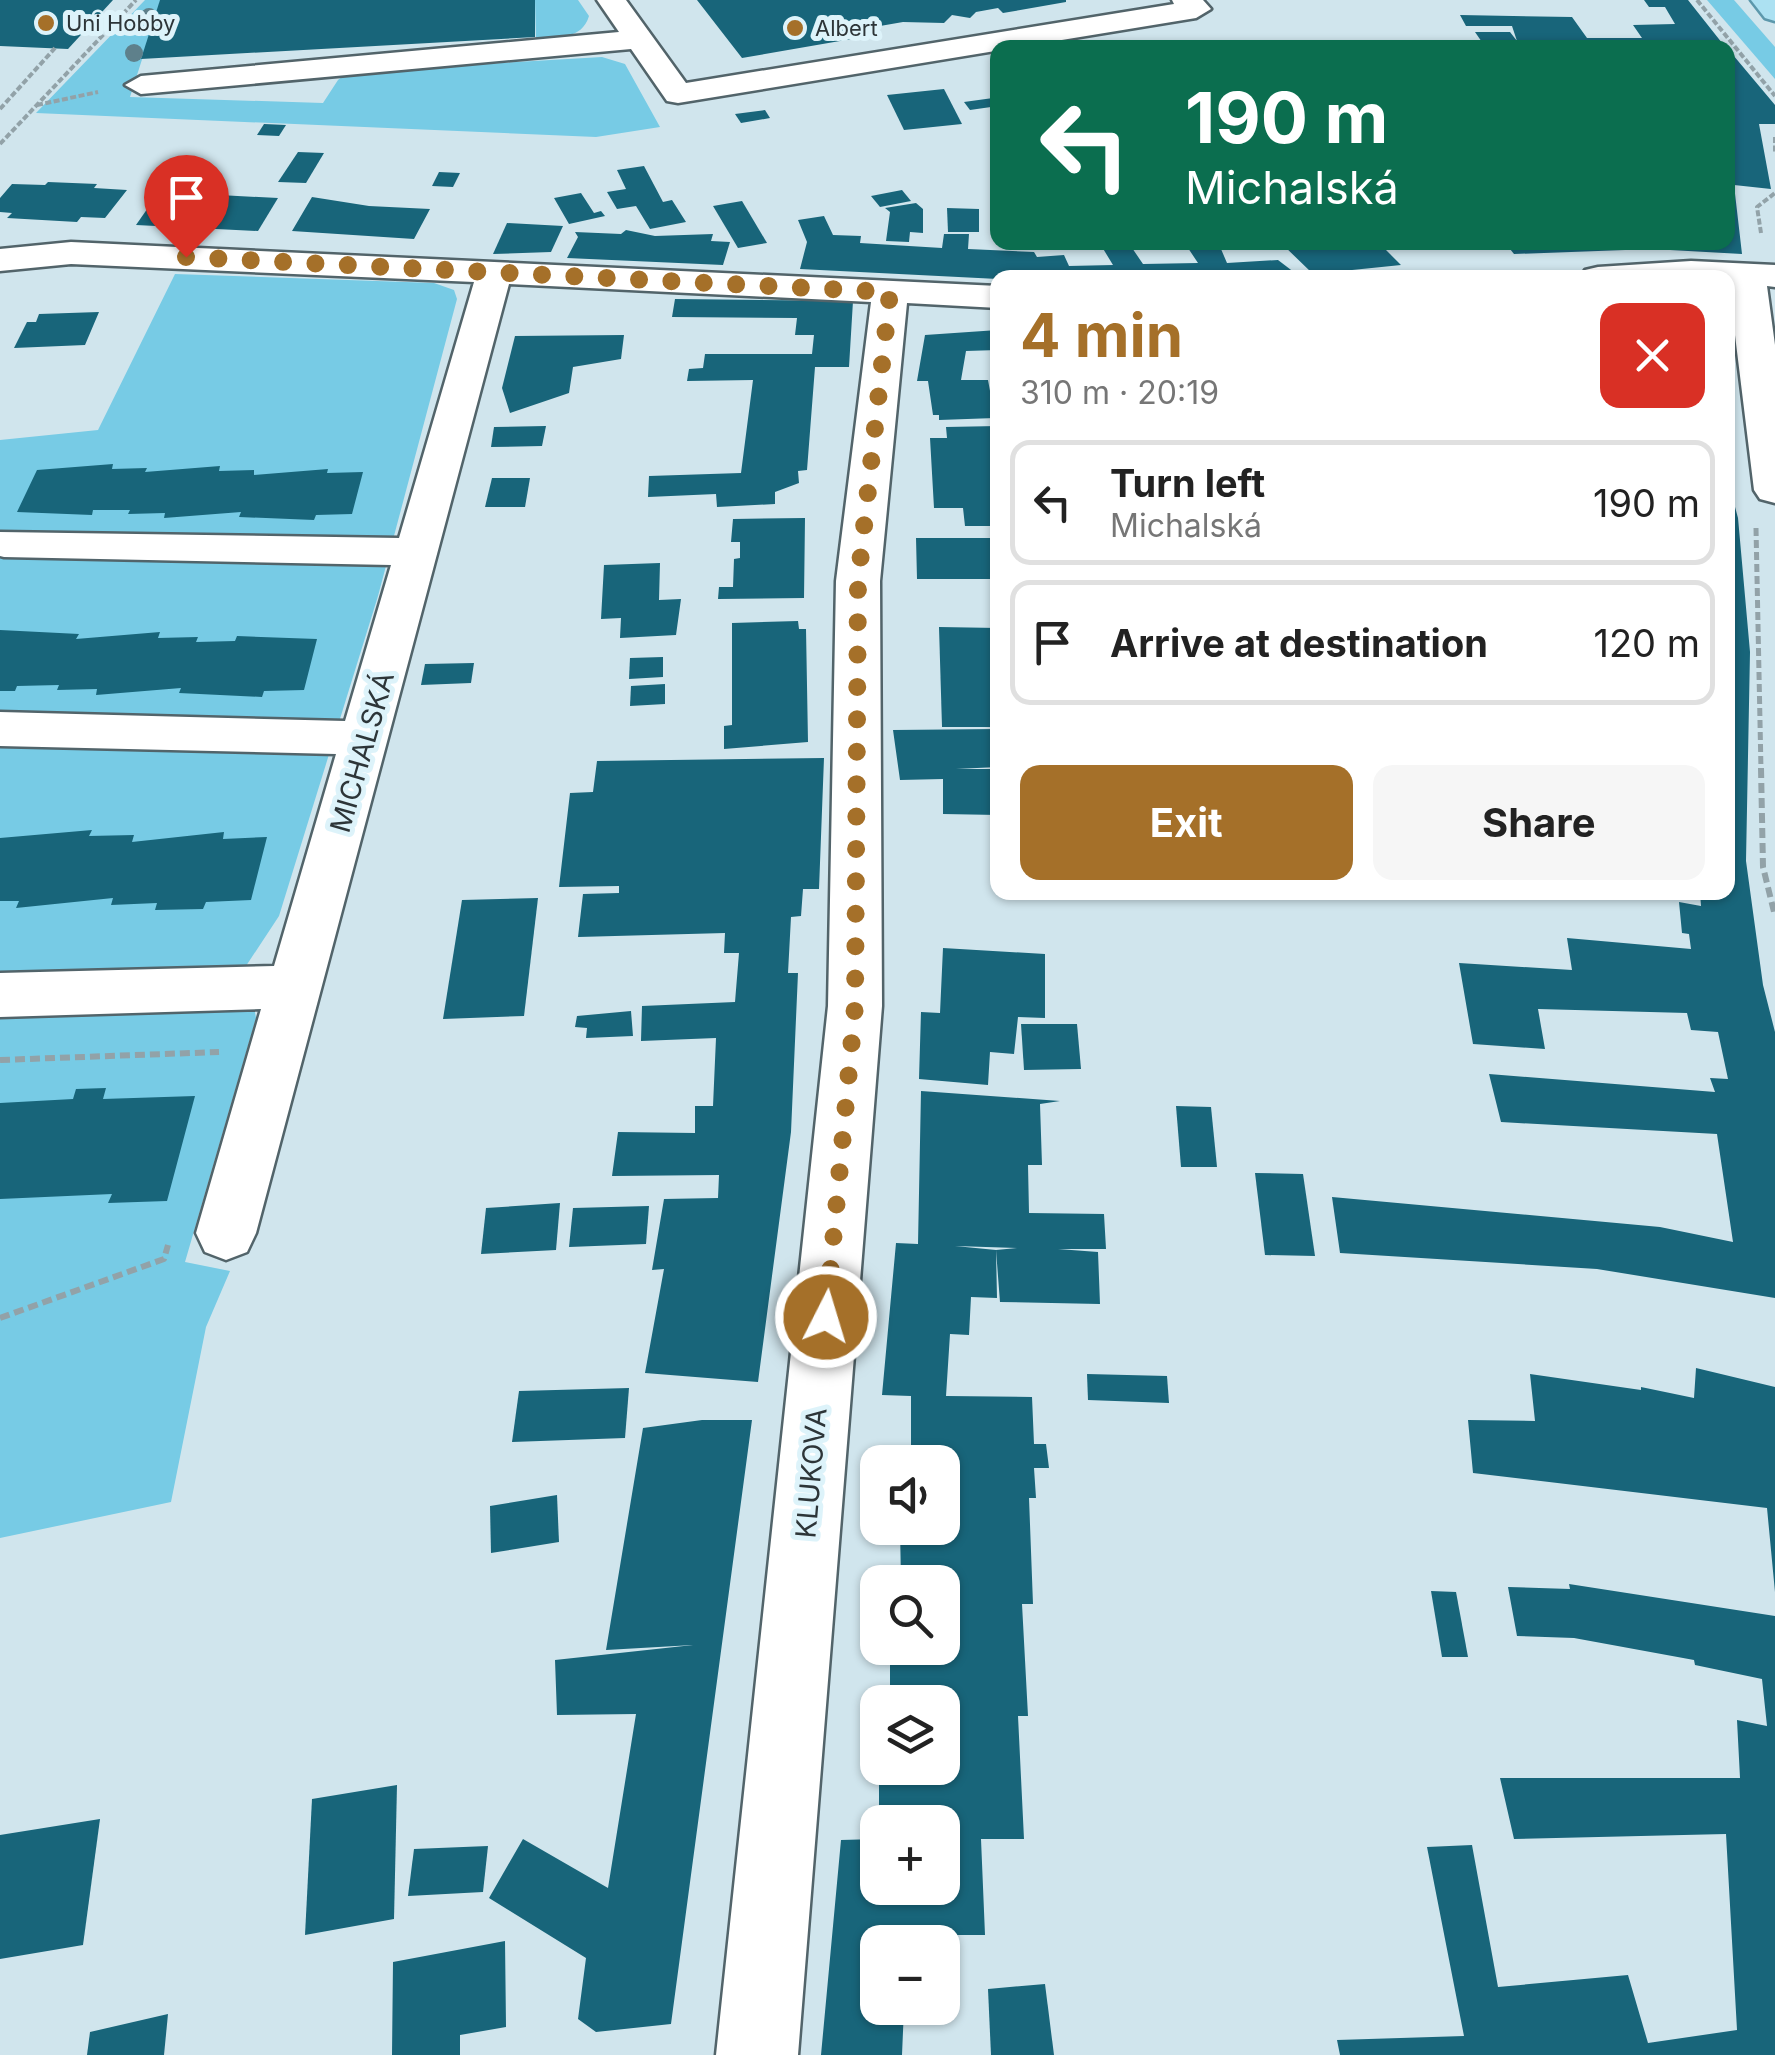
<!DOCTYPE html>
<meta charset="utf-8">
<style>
body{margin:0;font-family:Inter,sans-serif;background:#f6f6f6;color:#222;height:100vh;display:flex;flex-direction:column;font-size:38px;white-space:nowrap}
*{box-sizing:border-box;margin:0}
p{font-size:32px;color:#767676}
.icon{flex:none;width:55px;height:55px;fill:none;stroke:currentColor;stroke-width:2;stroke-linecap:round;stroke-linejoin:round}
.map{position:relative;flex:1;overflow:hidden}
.sheet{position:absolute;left:990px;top:270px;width:745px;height:630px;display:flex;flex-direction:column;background:#fff;border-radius:20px;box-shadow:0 2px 8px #0004}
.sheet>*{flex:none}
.banner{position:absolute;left:990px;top:40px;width:745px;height:210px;border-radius:20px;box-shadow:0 2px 8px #0004;background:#0b6e4f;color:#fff;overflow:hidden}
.fabs{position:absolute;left:860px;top:1445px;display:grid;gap:20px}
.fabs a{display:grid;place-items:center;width:100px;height:100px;border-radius:20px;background:#fff;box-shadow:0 2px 8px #0004;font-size:50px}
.pin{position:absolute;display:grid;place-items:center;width:85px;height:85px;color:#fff;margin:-102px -42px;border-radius:50% 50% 50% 0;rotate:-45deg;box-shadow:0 0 10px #0007}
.pin .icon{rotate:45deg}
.me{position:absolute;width:110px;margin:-55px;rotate:5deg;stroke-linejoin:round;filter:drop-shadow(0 0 8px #0008)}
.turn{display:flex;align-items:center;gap:35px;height:210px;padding:0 30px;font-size:45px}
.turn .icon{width:130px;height:130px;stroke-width:2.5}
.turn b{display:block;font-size:70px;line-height:85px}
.round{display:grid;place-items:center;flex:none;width:105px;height:105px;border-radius:20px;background:#f6f6f6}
.summary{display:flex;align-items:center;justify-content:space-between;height:170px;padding:0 30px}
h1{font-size:60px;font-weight:700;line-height:75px;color:#a57029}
.cta{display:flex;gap:20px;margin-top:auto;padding:20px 30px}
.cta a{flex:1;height:115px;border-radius:20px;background:#a57029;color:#fff;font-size:40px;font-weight:700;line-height:115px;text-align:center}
.cta a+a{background:#f6f6f6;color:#222}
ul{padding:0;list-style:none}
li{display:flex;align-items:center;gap:30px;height:125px;margin:0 20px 15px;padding:0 10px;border:5px solid #e0e0e0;border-radius:20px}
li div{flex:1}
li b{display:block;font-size:38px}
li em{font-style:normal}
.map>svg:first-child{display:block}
.green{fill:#77cbe5}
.building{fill:#18657a}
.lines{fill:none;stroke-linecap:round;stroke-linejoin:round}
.minor-casing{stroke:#52646a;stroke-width:5}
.major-casing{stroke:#5c98ac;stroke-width:5}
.path-far2{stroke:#92a2a8;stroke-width:4;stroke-dasharray:6 2.5;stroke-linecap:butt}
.path-far1{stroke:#92a2a8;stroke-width:5;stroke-dasharray:8 4;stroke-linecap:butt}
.path{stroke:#92a2a8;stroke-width:6;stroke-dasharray:10 5;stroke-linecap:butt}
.minor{fill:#fff;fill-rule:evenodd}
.major{fill:#ace1f2;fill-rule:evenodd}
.tree{fill:#5e808b}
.route{stroke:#a57029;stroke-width:18;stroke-dasharray:0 32.4}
.poi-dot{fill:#a57029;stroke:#ddf3fa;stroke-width:4}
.labels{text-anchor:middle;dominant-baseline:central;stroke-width:10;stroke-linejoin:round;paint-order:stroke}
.far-poi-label{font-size:22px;fill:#2d3538;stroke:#ddf3fa;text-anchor:start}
.street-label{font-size:28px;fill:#2d3538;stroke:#ddf3fa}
</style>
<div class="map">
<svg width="1775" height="2055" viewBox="0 0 1775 2055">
<rect width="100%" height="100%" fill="#d0e5ed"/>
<!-- green -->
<g class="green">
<path d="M145,0H161L130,97L323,103L338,80L348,72L602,57L625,64L660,127L596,137L36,113Z"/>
<path d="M535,0H578L589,16C582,40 557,37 536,38Z"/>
<path d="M1707,0H1734L1775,47V79Z"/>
<path d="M175,274L434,283L454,290L457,299L378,596L279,916L246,966L256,1018L185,1262L230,1271L206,1327L171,1502L0,1538V440L98,430Z"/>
</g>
<!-- building -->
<g class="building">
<path d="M0,0H113L68,49L0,46Z"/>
<path d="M160,0H535V37L141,59Z"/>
<path d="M697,0H1066V2L1003,13L998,8L976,12L970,18L952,15L944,23L903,22L857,30L863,37L742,58Z"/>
<path d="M1644,0H1688L1726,48H1596L1528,41L1530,48H1486L1475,32H1510L1517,41L1512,26H1466L1460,15L1572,17L1587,38H1642L1633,25L1675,24L1665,7H1649Z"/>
<path d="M1728,49L1775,105V124H1759L1771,189L1734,185L1742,254L1652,249L1514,254L1510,249H1501L1497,242H1728V124H1732L1728,118Z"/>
<path d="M944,89L962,124L904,130L887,95Z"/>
<path d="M993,98L998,106L970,110L964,102Z"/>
<path d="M765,110L770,118L741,123L735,114Z"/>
<path d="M264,124L286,125L279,136L257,135Z"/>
<path d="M298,152L324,153L306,183L278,182Z"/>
<path d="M644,166L663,202L672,200L686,222L650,229L636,206L617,209L607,192L626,189L617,170Z"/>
<path d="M439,172L460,173L453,187L432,186Z"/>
<path d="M48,182L97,184L94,188L127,190L105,218L81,217L77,222L7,218L12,213L0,212V198L12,184L45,185Z"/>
<path d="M902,190L911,201L880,207L871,196Z"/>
<path d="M159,192L219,195L278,198L258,231L136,225Z"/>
<path d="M581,193L594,213L601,211L605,216L569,224L554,198Z"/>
<path d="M312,197L369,206L430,209L414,239L292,231Z"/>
<path d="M742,201L767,243L738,248L713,206Z"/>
<path d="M916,203L923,209V233L910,232L909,242L886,241L890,212L885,208Z"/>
<path d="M947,208L979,209V232H948Z"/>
<path d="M824,216L833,235L861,236L860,243L942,248L944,234H969L968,249L1034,252L1037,257L1064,255L1069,266L1113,265L1099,242H1128L1143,264L1198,263L1184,242H1218L1227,263L1278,260L1299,276L998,279L800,269L807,242L798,220Z"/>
<path d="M507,223L563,226L551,252L493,254Z"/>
<path d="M626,230L655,236L713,234L711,241L730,242L723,265L567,258L578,237L575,232L621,234Z"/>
<path d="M1280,242L1356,243L1364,250L1384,248L1401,265L1313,274Z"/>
<path d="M675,299L853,301L849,367H815L807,470L798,471L799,483L775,492V504L717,507L716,494L648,497L649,476L741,473L753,380L687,381L689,369L703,368L705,354H812L814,335H795L797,318L672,317Z"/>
<path d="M99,312L85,345L14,348L27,322H36L39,314Z"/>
<path d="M998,330V350L966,351L961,380H988L995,418L939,420V415H933L928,381H917L925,335Z"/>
<path d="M624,335L621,359L573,367L569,393L510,413L502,388L515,336Z"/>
<path d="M546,426L542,446L491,447L494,427Z"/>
<path d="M998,426V460H993L998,526H965L963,508H934L930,438H947L946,427Z"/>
<path d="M113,464L112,469L147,468L145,472L220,466L219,471L254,470V475L328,469L327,473L363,472L352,514L316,515L314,520L239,517L241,512L164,518L165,513L128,514L130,510H93L92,515L17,512L37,470Z"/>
<path d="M492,478H530L525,507H485Z"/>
<path d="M1728,481L1738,518L1750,652L1746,861L1763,985L1775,1032V1298L1597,1269L1340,1253L1332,1197L1660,1227L1733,1242L1717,1134L1501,1122L1489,1074L1715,1092L1710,1078L1728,1079L1718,1032L1691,1030L1687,1013L1538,1009L1545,1049L1473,1044L1459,963L1572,970L1567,938L1691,949L1689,934L1682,933L1679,902L1701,906L1700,892H1728Z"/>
<path d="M805,518L804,598L718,599L719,587H733L734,559L740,558V542H731L733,519Z"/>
<path d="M916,538H991V543L998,544V579H917Z"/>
<path d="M660,563L659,600L681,599L676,635L620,638L621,618L601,619L604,565Z"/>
<path d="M798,621L799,629H806L808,742L724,749V726L732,725V623Z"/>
<path d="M939,627L998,628V727H942Z"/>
<path d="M0,630L79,634L76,639L160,632L158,638L198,637L196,642L235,641L237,636L317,639L304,690L264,691L262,697L179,693L181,688L96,695L97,689L57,690L59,685L17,686L15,691H0Z"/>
<path d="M663,657V677L629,679L630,658Z"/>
<path d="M474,663L471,683L421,685L425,664Z"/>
<path d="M665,684V704L630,706L631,686Z"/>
<path d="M998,729V767L956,769H998V815L943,814V779L900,780L893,730Z"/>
<path d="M824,758L819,889H803L801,916L791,917L788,973H798L791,1132L758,1382L645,1373L664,1269L652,1270L664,1199L718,1198L719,1175L612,1176L618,1132L695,1133V1106H713L716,1038L641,1041L642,1006L735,1002L739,953H724L725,933L578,937L583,894L619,893V886L559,887L570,793L593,792L597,761Z"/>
<path d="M92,830L89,836L134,835L132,842L224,832L223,839L267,837L251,900L206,902L203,909L155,910L157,903L111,905L113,898L16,908L19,901H0V838Z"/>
<path d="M538,898L524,1016L443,1019L462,900Z"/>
<path d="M943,948L1045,954V1018L1018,1017L1014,1054L990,1052L988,1085L919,1079L921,1012L940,1013Z"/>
<path d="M631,1011L633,1036L586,1038L587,1028L575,1027L577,1016Z"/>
<path d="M1021,1024H1077L1081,1069L1024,1070Z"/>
<path d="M106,1088L103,1099L195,1096L167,1201L108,1203L112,1194L0,1199V1103L73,1099L76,1089Z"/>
<path d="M921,1091L1060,1101L1040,1104L1042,1165H1028L1029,1213L1104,1214L1106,1249H1058L1098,1252L1100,1304L1000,1302L996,1250L1017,1248L955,1246L996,1250L997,1298L971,1297L969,1335L950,1334L946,1396L1032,1397L1034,1444H1046L1049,1468H1034L1036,1498H1029L1033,1604H1022L1028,1716H1018L1024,1839H981L985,1935H908V1942H878V2008H904L902,2055H821L841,1840L878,1839V1888H942V1822H879V1768H942V1702H890V1648H942V1582H901L900,1528H942V1462H911V1396L882,1395L896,1243L918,1244Z"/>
<path d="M1176,1106L1211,1107L1217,1167H1181Z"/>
<path d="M1255,1173L1303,1174L1315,1256L1265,1255Z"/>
<path d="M560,1203L556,1250L481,1254L486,1208Z"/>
<path d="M649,1206L646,1244L569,1247L573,1208Z"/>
<path d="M1696,1368L1775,1387V1592L1767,1508L1473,1473L1468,1420L1535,1421L1530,1374L1641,1390V1387L1694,1398Z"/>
<path d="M1087,1374L1167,1376L1169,1403L1088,1400Z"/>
<path d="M629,1388L625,1438L512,1442L519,1391Z"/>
<path d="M702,1420H752L671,2024L596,2032L578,2019L586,1958L489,1898L523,1839L608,1888L636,1714L557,1715L555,1660L693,1645L606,1650L643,1428Z"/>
<path d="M557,1495L559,1542L491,1553L490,1506Z"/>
<path d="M1569,1584L1775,1616V2055H1340L1337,2040L1464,2036L1427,1847L1472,1845L1498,1987L1628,1975L1648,2043L1737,2030L1726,1834L1514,1839L1500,1778H1740L1737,1720L1767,1726L1762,1679L1695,1665L1694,1660L1574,1638L1517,1636L1508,1587L1570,1589Z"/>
<path d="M1431,1591L1456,1592L1468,1657H1442Z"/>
<path d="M397,1785L394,1919L305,1935L312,1799Z"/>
<path d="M100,1819L83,1945L0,1959V1835Z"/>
<path d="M488,1846L483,1892L408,1896L414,1849Z"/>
<path d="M505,1941L506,2027L460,2035V2055H392L393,1962Z"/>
<path d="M1045,1984L1054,2055H991L988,1989Z"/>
<path d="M168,2014L164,2055H87L90,2032Z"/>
</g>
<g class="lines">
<defs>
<g id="minor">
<path d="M597,0H626L686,83L1174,4L1172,0H1203L1211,9L1196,18L678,103L667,101L631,49L141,94L125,85L141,76L619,32Z"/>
<path d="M71,242L998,286V308L907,303L880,581L882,1006L798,2055H716L828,1006L836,581L871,302L509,284L256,1233L247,1252L226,1260L205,1252L196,1233L261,1009L0,1017V973L274,966L336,754L0,746V712L345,721L391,565L4,557L0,556V532L399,538L474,282L71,264L0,271V249Z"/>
<path d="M1691,261L1775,265V287L1767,286L1775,345V503L1760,499L1754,490L1728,278H1580L1585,270L1598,267Z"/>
</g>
<path id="major" d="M1751,0H1775V21L1765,18Z"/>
</defs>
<!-- minor casing -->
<use href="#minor" class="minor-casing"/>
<!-- major casing -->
<use href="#major" class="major-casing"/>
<!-- path-far2 -->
<g class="path-far2">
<path d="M1697,0L1775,96"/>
<path d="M37,105L98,92"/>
<path d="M0,109L55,48"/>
<path d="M1775,137V153"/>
<path d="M0,144L136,0"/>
<path d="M1761,233L1757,207L1775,193"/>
</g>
<!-- path-far1 -->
<path class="path-far1" d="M1756,528L1761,770"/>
<!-- path -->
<g class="path">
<path d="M1761,768L1763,867L1775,916"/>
<path d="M0,1060L219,1052"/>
<path d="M0,1318L164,1259L168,1245"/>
</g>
<!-- minor -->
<use href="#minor" class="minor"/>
<!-- major -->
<use href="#major" class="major"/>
</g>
<!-- trees -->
<g class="tree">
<circle cx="149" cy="16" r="8"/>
<circle cx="134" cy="53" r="9"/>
</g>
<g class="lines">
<!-- route -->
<path class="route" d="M186,257L890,292L858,581L855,1006L826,1317"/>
</g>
<!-- markers -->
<g class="poi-dot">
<circle cx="46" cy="23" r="10"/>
<circle cx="795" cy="28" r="10"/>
</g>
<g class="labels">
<!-- far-poi labels -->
<g class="far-poi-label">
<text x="66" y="23">Uni Hobby</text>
<text x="815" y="28">Albert</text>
</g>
<!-- street labels -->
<g class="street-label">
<text transform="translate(362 752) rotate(-74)">MICHALSKÁ</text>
<text transform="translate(811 1473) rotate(-85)">KLUKOVA</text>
</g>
</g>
</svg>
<div class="fabs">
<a><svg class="icon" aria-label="sound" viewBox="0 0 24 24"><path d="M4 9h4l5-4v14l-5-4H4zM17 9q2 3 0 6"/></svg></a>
<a><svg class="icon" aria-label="search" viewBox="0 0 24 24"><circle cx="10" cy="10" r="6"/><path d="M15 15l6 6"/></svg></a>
<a><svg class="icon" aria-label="layers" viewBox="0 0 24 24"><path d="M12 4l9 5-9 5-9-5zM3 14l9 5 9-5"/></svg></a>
<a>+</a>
<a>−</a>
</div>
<div class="pin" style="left:186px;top:257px;background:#d93025"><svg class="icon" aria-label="arrive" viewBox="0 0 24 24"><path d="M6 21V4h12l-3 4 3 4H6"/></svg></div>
<svg class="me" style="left:826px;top:1317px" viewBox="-20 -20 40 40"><circle r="17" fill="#a57029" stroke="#fff" stroke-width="3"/><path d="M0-11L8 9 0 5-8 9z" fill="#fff"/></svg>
<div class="banner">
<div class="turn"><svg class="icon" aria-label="left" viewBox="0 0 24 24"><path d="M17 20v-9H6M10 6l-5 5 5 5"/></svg><div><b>190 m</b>Michalská</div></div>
</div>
<section class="sheet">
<div class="summary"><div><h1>4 min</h1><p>310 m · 20:19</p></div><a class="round" style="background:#d93025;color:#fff"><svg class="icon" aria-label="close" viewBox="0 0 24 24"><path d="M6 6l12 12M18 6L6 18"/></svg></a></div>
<ul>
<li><svg class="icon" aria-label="left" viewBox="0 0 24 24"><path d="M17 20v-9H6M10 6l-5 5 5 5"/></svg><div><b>Turn left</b><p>Michalská</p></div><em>190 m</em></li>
<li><svg class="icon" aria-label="arrive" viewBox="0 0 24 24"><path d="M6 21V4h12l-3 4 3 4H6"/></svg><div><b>Arrive at destination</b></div><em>120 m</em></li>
</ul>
<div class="cta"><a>Exit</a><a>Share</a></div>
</section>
</div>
